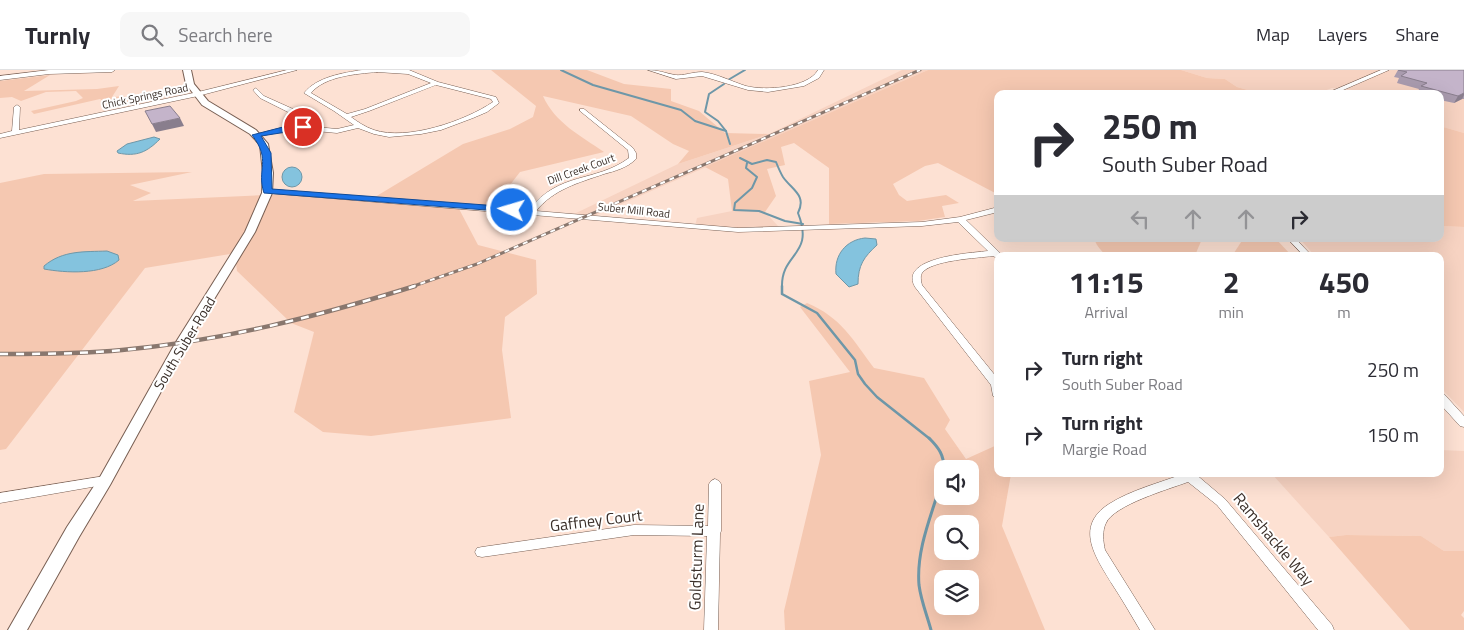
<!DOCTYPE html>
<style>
body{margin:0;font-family:"Titillium Web",sans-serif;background:#f7f7f7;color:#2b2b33;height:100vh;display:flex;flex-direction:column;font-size:19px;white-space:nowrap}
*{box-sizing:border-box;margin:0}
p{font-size:16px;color:#7c7c81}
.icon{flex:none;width:28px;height:28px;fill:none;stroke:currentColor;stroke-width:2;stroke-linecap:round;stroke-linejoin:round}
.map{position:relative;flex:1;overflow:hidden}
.panel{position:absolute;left:994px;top:182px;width:450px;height:225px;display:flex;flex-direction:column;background:#fff;border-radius:10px;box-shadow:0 5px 20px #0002}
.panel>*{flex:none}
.hud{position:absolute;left:994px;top:20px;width:450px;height:152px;border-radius:10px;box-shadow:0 5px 20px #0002;background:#fff;color:#2b2b33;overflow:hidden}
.buttons{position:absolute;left:934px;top:390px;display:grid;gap:10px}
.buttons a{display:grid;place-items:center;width:45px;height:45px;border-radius:10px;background:#fff;box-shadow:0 5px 20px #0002;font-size:25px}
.pin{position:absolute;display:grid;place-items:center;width:42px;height:42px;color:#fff;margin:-21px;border:2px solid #fff;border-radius:50%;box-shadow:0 1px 5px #0007}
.me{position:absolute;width:55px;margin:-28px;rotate:275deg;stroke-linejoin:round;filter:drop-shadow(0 0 4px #0008)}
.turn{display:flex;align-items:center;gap:18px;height:105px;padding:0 25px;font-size:22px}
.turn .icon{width:65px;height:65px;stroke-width:2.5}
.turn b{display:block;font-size:35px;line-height:42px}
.lanes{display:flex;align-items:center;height:48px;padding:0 25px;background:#0003;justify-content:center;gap:25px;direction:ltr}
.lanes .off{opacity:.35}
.eta{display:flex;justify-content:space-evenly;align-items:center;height:85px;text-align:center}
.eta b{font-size:30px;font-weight:700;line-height:35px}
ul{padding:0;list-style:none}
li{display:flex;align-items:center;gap:15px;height:65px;padding:0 25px}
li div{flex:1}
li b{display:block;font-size:19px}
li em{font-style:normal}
header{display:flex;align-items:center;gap:30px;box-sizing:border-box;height:70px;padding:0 25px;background:#fff;border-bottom:1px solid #e1e1e2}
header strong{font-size:24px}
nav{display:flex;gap:28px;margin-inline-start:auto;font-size:18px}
.search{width:350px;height:45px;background:#f7f7f7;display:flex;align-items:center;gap:12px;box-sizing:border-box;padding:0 18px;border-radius:10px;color:#7c7c81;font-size:19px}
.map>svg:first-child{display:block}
.built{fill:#f7d3c2}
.green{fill:#f5c8b1;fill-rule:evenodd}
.water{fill:#84c3de;stroke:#6e97a8}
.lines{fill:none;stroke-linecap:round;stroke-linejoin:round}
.stream-far2{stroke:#6e97a8;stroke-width:2}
.stream-far1{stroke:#6e97a8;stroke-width:2.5}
.stream{stroke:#6e97a8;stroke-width:3}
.minor-casing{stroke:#785f53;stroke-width:1}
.tertiary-casing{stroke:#785f53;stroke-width:2}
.minor{fill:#fff;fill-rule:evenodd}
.tertiary{fill:#fff;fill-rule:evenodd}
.rail-far1-casing{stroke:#89776e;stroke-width:3}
.rail-casing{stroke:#89776e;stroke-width:4.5}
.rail-far1{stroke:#fff;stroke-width:2;stroke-dasharray:5;stroke-linecap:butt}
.rail{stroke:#fff;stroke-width:2.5;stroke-dasharray:8;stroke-linecap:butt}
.wall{fill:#a99bae}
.shaded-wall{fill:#897e8d}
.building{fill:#c4b4ca;stroke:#897e8d}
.route{fill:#1a73e8;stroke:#114b97}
.labels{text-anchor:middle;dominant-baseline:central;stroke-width:4;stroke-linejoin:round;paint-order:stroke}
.far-street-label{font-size:11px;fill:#3a2f29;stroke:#fff}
.street-label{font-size:14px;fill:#3a2f29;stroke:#fff}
.near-street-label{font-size:16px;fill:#3a2f29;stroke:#fff}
</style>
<header>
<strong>Turnly</strong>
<div class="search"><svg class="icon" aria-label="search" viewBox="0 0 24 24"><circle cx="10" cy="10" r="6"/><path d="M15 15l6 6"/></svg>Search here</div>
<nav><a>Map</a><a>Layers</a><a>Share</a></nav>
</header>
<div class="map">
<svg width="1464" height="560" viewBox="0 0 1464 560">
<rect width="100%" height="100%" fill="#fde1d3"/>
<!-- built -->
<g class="built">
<path d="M902,0H928L594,146L574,144L678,94L769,64Z"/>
<path d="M1181,0H1464V63L1440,56V24H1344L1353,20L1332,18L1316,24H1262L1237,17L1225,9L1207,8Z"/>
<path d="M732,141L765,142L779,157L746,159L695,156L697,148Z"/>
<path d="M1440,156L1464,157V342L1440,317V186H1315L1300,169H1440Z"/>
<path d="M1440,380L1464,381V481H1444L1421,466L1346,465L1329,467L1272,404H1440Z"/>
</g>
<!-- green -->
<g class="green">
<path d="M491,0H587L624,14L671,19V31L699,41L725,63L769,64L678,94L689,81L673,74L631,46L543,26C555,53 581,66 604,82L520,102L492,138L458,137L478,175L536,190L537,224L505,247L502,280L511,348L371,366L323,362L294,342L314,262L291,253L237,201L235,185L230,184L145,198L6,379L0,380V113L44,104L192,102L130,115L151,123L133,131L289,124L370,130L463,74L510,59L533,47L536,36Z"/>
<path d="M928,0H1181L1207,8L1225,9L1237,17L1262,24H998L997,124L938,93L925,96L893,114L899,125L907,131L946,125L959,133L942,136L945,147L918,151L829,154V98L794,73L781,77L785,95L767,99L776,126L765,142L732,141L728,109L705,97Z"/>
<path d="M50,5L24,21L97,19L119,16L112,27L146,25L140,34H107L100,29L34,44L31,41L76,31L83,28L76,21L46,22L21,31L12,27L0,28V11Z"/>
<path d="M1440,56L1464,63V157L1440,156Z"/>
<path d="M1094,169H1202L1196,183C1182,185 1120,190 1109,186C1102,183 1097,176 1094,169Z"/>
<path d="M1243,169H1276L1292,186H1232Z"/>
<path d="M807,233C841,247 853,270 874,298L924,308L950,350L945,359L966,389L997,375L998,404H1011L1002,456L1045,560H785L784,541L821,385L809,311L850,302L800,237ZM942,399H970V426H942ZM942,454H970V481H942ZM942,509H970V536H942Z"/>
<path d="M1346,465L1421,466L1444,481H1464V541L1461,545L1464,548V560H1410L1329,467Z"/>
</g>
<!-- water -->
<g class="water">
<path d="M154,67L160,69C147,82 137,87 118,83L117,81L127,74Z"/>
<circle cx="292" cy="107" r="10"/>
<path d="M865,168L876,169L877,175C864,187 858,195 858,214L849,217L836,204C834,185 846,170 865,168Z"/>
<path d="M107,181L118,185L119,190C102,205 66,203 44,199V196C63,180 84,182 107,181Z"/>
</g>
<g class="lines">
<!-- stream-far2 -->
<g class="stream-far2">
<path d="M561,0L593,15L681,40L695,51L726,61L730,74"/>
<path d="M728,10L745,0"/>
<path d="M724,14L709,24L705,42L718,51L726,61"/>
<path d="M740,88L752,94L767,90L776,92C778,97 780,102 783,107C792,120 807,125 798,143C815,186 781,182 782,217"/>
<path d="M747,93L746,98L757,107L752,118L735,133L734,140L759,141L785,151L803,154"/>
</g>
<!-- stream-far1 -->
<path class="stream-far1" d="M782,216V224L817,243L855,290L858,304L865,314L877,327L930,369"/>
<!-- stream -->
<g class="stream">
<path d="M929,368C939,378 944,385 944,399"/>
<path d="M931,560C927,545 921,531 919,515C916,479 932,444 942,410"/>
</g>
<defs>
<g id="minor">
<path d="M49,0H115L112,2L49,4L0,10V6Z"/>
<path d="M287,0H297L198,26L0,68V64L12,61L14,37L17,35L20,37L19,60L198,22Z"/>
<path d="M362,0H409L438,12L496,27L499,33L487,42L473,48L441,60L421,64L389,67L374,64L358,58L337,63L295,59L256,67L253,65L288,56L290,43L260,28L253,20L256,18L264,26L293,39L296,43L295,55L337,59L354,55L334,41L304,23C317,7 342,3 362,0ZM377,2L408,4L431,13L365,39L347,44L311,23C325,6 356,4 377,2ZM436,15L491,29L493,32C465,51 407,71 374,60C365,57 358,52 351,47L369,41Z"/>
<path d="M648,0C658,0 665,3 675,5C683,6 693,2 702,2C715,3 733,12 746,16C765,21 808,18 818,0H824L819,8L804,16L768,22L748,20L702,6L676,9Z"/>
<path d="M1381,0H1389L1334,24H1325Z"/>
<path d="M580,39H584L633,78L636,83V89C627,98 615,101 604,104C578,113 554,119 536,141L738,158L922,152L960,147L998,137V142L966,150L1000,183V186L997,188L993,186C978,188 931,190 922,203C920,206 921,211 922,215L998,309V329L993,326L991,315L915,217C898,187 971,183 988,181L958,152L922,156L738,162L267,123L263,121L267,119L529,140C559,101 595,113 629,88L628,80L580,41Z"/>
<path d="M1288,169H1296L1312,186H1304Z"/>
<path d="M1440,323L1444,324L1464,346V357L1460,356L1440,334Z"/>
<path d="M1183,404H1201L1199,407L1225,429L1332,555L1334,560H1318L1217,435L1188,412C1169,419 1114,435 1106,453C1102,461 1103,471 1105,480L1155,560H1140C1131,545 1122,529 1112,514C1097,489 1073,457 1109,434C1131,420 1159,413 1183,404Z"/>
<path d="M105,406L109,408L111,411L109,414L0,433V423Z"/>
<path d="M715,409L719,411L721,414V461L720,464L718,560H704L707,466L634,465L482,487L477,486L475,482L477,478L482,477L634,455L708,456L709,414L711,411Z"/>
</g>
<path id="tertiary" d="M183,0H191L194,14L208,31L256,60L268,74L273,103L272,123L255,162L188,272L110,415L79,467L27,560H8L67,457L100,407L176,272L245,162L262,123L263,103L260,75L250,64L202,35L186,14Z"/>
</defs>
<!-- minor casing -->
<use href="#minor" class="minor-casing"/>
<!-- tertiary casing -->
<use href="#tertiary" class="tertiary-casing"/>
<!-- minor -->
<use href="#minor" class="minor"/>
<!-- tertiary -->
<use href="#tertiary" class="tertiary"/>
<defs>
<path id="rail-far1" d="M411,217L477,194L920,0"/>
<path id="rail" d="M0,284C41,284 81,284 122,280C222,271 319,246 415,216"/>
</defs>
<!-- rail-far1 casing -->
<use href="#rail-far1" class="rail-far1-casing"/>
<!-- rail casing -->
<use href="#rail" class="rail-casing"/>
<!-- rail-far1 -->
<use href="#rail-far1" class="rail-far1"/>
<!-- rail -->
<use href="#rail" class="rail"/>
</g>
<!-- wall -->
<path class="wall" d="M1398,0H1464V29H1462L1454,33L1440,30V24H1417L1419,19L1397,13L1399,8L1394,7Z"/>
<!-- shaded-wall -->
<g class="shaded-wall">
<path d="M1464,23V25L1462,29L1454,33L1458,26Z"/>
<path d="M180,48L184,56L156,62L152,54Z"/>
</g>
<!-- building -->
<g class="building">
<path d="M1398,0H1464V23L1458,26L1421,16L1427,13L1401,6L1407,2Z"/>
<path d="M170,36L180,48L152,54L145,41Z"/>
</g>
<!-- route -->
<path class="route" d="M303,55L307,57L306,59L261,66L271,83L272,119L512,137L517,140L512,142L264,123C256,99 272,91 252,65L287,56Z"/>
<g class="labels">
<!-- far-street labels -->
<g class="far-street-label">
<text transform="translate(145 26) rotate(-12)">Chick Springs Road</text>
<text transform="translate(581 99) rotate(-20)">Dill Creek Court</text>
<text transform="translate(634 140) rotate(6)">Suber Mill Road</text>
</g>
<!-- street labels -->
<g class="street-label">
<text transform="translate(184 273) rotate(-59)">South Suber Road</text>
</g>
<!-- near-street labels -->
<g class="near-street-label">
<text transform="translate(596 450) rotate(-7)">Gaffney Court</text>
<text transform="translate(1274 469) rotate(50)">Ramshackle Way</text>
<text transform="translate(696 487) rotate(-88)">Goldsturm Lane</text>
</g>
</g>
</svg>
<div class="buttons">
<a><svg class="icon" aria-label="sound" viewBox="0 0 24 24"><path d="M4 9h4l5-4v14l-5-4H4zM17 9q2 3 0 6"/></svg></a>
<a><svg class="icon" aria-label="search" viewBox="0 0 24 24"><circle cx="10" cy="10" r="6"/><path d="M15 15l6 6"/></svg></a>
<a><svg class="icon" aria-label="layers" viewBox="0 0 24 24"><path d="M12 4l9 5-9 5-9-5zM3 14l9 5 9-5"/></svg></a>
</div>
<div class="pin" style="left:303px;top:57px;background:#d93025"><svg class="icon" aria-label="arrive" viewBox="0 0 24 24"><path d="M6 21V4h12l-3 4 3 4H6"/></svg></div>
<svg class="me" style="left:512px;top:140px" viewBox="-20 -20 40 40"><circle r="17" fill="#1a73e8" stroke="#fff" stroke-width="3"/><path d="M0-11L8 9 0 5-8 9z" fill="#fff"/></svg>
<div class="hud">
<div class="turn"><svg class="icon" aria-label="right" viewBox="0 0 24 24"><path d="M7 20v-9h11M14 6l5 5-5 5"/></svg><div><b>250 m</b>South Suber Road</div></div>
<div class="lanes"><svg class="icon off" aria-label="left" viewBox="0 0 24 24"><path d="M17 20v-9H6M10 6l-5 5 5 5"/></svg><svg class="icon off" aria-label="ahead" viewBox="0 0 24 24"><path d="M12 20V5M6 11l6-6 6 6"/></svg><svg class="icon off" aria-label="ahead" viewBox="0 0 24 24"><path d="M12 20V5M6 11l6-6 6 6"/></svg><svg class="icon" aria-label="right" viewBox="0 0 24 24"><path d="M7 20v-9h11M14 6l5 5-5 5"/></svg></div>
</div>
<section class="panel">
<div class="eta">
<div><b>11:15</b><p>Arrival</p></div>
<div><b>2</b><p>min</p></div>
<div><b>450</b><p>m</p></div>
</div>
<ul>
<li><svg class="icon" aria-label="right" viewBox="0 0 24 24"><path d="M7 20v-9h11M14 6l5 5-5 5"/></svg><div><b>Turn right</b><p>South Suber Road</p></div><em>250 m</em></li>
<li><svg class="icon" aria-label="right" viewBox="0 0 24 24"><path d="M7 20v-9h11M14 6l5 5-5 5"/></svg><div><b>Turn right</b><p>Margie Road</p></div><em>150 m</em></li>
</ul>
</section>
</div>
